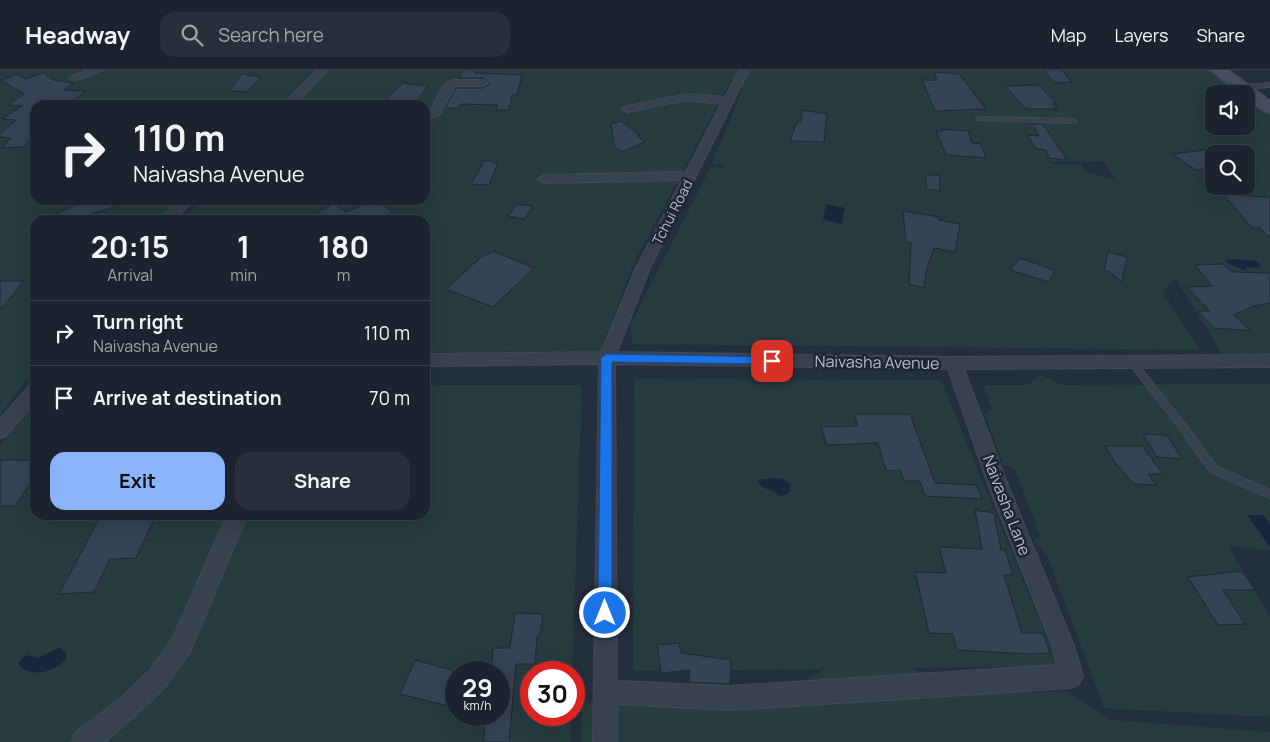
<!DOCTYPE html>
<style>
body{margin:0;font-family:Manrope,sans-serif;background:#282f3a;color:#f1f3f6;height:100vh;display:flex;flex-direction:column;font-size:19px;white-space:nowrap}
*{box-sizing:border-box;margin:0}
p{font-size:16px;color:#a0a4aa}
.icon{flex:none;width:28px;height:28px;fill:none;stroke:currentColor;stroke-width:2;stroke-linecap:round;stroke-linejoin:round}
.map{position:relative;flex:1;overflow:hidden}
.side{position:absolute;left:30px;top:145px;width:400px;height:305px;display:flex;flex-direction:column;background:#1b232e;border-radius:15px;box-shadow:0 5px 20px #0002,0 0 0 1px #39404a}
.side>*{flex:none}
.top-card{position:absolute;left:30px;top:30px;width:400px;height:105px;border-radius:15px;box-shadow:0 5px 20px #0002,0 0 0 1px #39404a;background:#1b232e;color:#f1f3f6;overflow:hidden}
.tools{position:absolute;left:1205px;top:15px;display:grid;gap:10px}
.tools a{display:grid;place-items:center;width:50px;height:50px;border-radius:10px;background:#1b232e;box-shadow:0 5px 20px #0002,0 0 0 1px #39404a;font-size:25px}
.speed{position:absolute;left:445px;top:591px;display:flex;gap:10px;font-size:25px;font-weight:700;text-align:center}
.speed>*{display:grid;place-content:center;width:65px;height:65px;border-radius:50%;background:#1b232e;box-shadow:0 5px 20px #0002,0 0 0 1px #39404a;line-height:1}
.speed small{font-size:12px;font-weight:400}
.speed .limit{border:8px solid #d22;background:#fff;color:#111}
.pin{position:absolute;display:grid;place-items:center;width:42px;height:42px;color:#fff;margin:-21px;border-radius:10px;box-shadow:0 2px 8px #0006}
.me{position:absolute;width:55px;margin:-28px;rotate:0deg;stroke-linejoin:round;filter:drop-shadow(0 0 4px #0008)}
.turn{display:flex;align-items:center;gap:18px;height:105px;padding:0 20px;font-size:22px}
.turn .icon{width:65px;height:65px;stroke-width:2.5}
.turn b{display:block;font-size:35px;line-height:42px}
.eta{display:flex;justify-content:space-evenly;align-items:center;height:85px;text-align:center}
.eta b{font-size:30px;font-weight:700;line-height:35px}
.button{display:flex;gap:10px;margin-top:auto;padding:10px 20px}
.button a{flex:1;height:58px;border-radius:15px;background:#8ab4f8;color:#111;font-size:20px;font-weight:700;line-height:58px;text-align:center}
.button a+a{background:#282f3a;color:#f1f3f6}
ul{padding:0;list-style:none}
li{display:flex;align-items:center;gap:15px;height:65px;padding:0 20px;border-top:1px solid #39404a}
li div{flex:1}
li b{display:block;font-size:19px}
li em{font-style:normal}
header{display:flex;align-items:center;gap:30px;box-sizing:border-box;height:70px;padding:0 25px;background:#1b232e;border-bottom:1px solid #39404a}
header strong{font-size:24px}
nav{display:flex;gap:28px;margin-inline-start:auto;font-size:18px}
.search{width:350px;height:45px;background:#282f3a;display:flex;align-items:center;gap:12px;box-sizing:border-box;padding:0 18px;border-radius:15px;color:#a0a4aa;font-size:19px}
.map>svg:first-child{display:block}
.green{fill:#263c3f;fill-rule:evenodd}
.water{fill:#17263c}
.building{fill:#364354;stroke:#1f2835}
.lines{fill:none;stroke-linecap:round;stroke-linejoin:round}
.service-casing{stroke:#414a57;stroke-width:2}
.minor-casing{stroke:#414a57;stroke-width:2}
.secondary-casing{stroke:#414a57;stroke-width:3}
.service{fill:#38414e;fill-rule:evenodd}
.minor{fill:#38414e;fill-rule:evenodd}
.secondary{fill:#465061;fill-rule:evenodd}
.route{fill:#1a73e8;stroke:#114b97}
.labels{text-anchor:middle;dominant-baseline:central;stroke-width:5;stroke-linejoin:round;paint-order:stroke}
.far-street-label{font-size:14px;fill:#b4bcc9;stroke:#1d2633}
.street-label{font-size:16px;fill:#b4bcc9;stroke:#1d2633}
</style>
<header>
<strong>Headway</strong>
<div class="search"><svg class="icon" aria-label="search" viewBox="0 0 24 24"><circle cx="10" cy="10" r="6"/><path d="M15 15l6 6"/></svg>Search here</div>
<nav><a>Map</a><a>Layers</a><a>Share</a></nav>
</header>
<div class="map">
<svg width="1270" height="672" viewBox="0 0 1270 672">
<rect width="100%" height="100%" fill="#242f3e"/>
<!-- green -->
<g class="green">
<path d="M0,0H736L735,3L745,0H1212L1244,24H1214V56H1246V25L1270,43V285L1222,284L1176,209L1162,221L1200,280L632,274L631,253L711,97H724L722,94H712L715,87L712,84L717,82L743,18L731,10L633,195L600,281L425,282V150H183L203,130H425V35H35V130H196L176,150H35V299L0,345ZM1214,84H1246V116H1214ZM1103,91L1115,110L1086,102L1081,95H1058L1049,92Z"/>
<path d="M1041,305L1062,315L1270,314V481L1229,476L1270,547V647L1104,638L1047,485L1033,471L1040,466L1015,399L1003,394L985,345L992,339L983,315H1027Z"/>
<path d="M634,309L941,310L1058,596L912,598L960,624L1066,621L1111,650L1270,662V672H581L582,633L769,629L825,599L633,601Z"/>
<path d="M425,315H582L572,602H531V645H571L570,672H0V376L35,334V445H425ZM456,602H499V645H456Z"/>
</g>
<!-- water -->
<g class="water">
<path d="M826,134L845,138L842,154L823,150Z"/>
<path d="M1234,189L1257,191L1261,195L1257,198L1249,197L1246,198L1247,201L1229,194L1225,190Z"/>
<path d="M774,408L783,409L791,415L789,423L782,426L777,425L775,421C768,419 760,418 758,410Z"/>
<path d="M1247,445H1263L1270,455V477Z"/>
<path d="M60,577L66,583V589C55,602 30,609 18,594L22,588L27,585L38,588Z"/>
</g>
<!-- building -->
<g class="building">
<path d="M463,0H473L475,1L474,3L522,5L517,25H512L509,40H496L497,35L461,34L459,38H445L456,18H483L490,14L483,8H459Z"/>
<path d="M1044,0H1062L1072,12L1054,13Z"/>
<path d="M934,2L959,4L986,39L935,41L922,10H937Z"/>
<path d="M43,3L54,10L74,13L64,20L86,21L68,35H35V61L24,77L2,78L11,68L0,67V64L16,50L2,49L22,36L8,35L24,24L1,10L18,4L26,9Z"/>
<path d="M242,4L261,7L246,22L229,21Z"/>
<path d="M403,13L428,16L417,30L379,35Z"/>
<path d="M1038,15L1057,33L1052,34L1058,39H1026L1005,16Z"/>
<path d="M802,40L827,44L824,72L790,71L797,52H801Z"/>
<path d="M621,51L640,65L637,66L645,72L622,82L614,76L611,54Z"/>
<path d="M1033,54H1043L1067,90L1049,88L1046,80L1036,79L1027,65L1039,66Z"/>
<path d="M942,59L968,61L972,73L981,74L986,88L946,85L936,61H943Z"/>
<path d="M1214,79V98L1196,100L1172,84Z"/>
<path d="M485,90L498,93L489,115L471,114Z"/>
<path d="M926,104L940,106V121L926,119Z"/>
<path d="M1224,125L1270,127V168L1260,158H1252Z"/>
<path d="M88,130H123V134L73,150H41Z"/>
<path d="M374,131L393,141L381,150H325L318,141L335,134L345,142Z"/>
<path d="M517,134L533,136L525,149L508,146Z"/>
<path d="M903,141L939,147V150L960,154L955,182L934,178L926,201L924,218L909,214L911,173L906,172Z"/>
<path d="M493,181L534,198L493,237L446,219L480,188Z"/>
<path d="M1108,182L1127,187L1122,212L1110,202L1104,200Z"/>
<path d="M1020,188L1055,200L1049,212L1010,200Z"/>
<path d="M1223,194L1233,202L1270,203V233L1254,236L1234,245L1251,261L1214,258L1198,241H1210L1187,217L1212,216L1195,195Z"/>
<path d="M0,211H24L0,240Z"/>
<path d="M854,344H910L935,413L977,415L982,429L925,426L920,411H904L900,400L886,401L878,373L827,375L821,357L858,356Z"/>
<path d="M1143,364L1167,365L1182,389L1157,387Z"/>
<path d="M1105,376H1142L1163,404H1148L1156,415L1134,414L1117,395Z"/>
<path d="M0,390H35V406L15,436H0Z"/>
<path d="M975,440L994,443L1001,480H1005L1013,505H1004L1022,563H1043L1050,583L1029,584L957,580L953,564L929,563L915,502L946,503L939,477L982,479Z"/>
<path d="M156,445L136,488L110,489L94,522L59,524L100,447Z"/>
<path d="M1242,501L1255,520H1223L1245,554L1218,555L1188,507Z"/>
<path d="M515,543L543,544L540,566H537L535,594H516L509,672H483L486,645H499V602H491L493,578H510Z"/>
<path d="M679,573L681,583L731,590L730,614L689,612L690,600L661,603L657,575Z"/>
<path d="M415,590L456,601V614L448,636L400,624Z"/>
</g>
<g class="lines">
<defs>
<g id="service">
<path d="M1270,13V17L1242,19L1239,17L1242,15Z"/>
<path d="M979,47L1074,49L1077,51L1074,53L977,50L976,49Z"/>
<path d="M1131,288L1134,289L1186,355L1216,396L1270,420V428L1210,402L1180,359L1128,293L1127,291Z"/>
</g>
<g id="minor">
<path d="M88,0H103L74,11L69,8Z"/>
<path d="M317,0H328L294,35H282Z"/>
<path d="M739,0H749L650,198L617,282L954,287L1270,285V297L964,299L1011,423L1074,576L1083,606L1079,614L1071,618L729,640L617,634V672H593L599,294L425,296V284L601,282L636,198L682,110L544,113L538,109L544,105L686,102L721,34L687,30L627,42L621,39L627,36L687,24L725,27ZM615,294L948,299L991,423L1052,576L1057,595L729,616L617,611Z"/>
<path d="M452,10H483L488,13L483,16H455L440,44L425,50V43L431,40L443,16Z"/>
<path d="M179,130H194L174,150H159Z"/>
<path d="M35,314V332L6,366L0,368V349L29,316Z"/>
<path d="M227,445H247L189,584L165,617L136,645L104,672H72L75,663L120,629L149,601L173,568Z"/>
</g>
<path id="secondary" d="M1211,0H1228L1270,31V43L1264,41L1246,28V24H1241Z"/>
</defs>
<!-- service casing -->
<use href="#service" class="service-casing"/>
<!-- minor casing -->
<use href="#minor" class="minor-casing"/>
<!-- secondary casing -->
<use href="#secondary" class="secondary-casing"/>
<!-- service -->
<use href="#service" class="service"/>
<!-- minor -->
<use href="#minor" class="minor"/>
<!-- secondary -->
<use href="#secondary" class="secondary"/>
</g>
<!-- route -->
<path class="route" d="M606,284L772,287L778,291L772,294L612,292V543L610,548L605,550L600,548L598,543L601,288Z"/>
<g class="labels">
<!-- far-street labels -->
<g class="far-street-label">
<text transform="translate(672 142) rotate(-63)">Tchui Road</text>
</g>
<!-- street labels -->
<g class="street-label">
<text transform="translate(877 292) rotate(1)">Naivasha Avenue</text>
<text transform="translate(1007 435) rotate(69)">Naivasha Lane</text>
</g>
</g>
</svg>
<div class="tools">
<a><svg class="icon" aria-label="sound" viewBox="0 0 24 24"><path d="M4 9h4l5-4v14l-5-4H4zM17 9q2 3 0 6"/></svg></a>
<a><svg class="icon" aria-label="search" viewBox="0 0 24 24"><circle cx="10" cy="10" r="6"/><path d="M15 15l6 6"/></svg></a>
</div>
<div class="speed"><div>29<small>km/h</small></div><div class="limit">30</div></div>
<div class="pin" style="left:772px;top:291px;background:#d93025"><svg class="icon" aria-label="arrive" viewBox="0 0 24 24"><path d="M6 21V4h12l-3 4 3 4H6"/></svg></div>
<svg class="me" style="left:605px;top:543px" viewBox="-20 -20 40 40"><circle r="17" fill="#1a73e8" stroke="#fff" stroke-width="3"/><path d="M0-11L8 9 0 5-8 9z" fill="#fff"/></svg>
<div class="top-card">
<div class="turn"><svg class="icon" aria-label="right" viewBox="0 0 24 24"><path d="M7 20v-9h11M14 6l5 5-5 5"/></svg><div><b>110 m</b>Naivasha Avenue</div></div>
</div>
<section class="side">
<div class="eta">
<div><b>20:15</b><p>Arrival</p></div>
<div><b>1</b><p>min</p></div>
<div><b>180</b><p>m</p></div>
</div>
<ul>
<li><svg class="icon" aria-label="right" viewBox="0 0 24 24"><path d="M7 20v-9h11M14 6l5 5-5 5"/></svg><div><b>Turn right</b><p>Naivasha Avenue</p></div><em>110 m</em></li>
<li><svg class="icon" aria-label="arrive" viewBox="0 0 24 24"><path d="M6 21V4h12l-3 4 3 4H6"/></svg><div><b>Arrive at destination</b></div><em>70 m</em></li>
</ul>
<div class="button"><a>Exit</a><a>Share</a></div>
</section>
</div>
